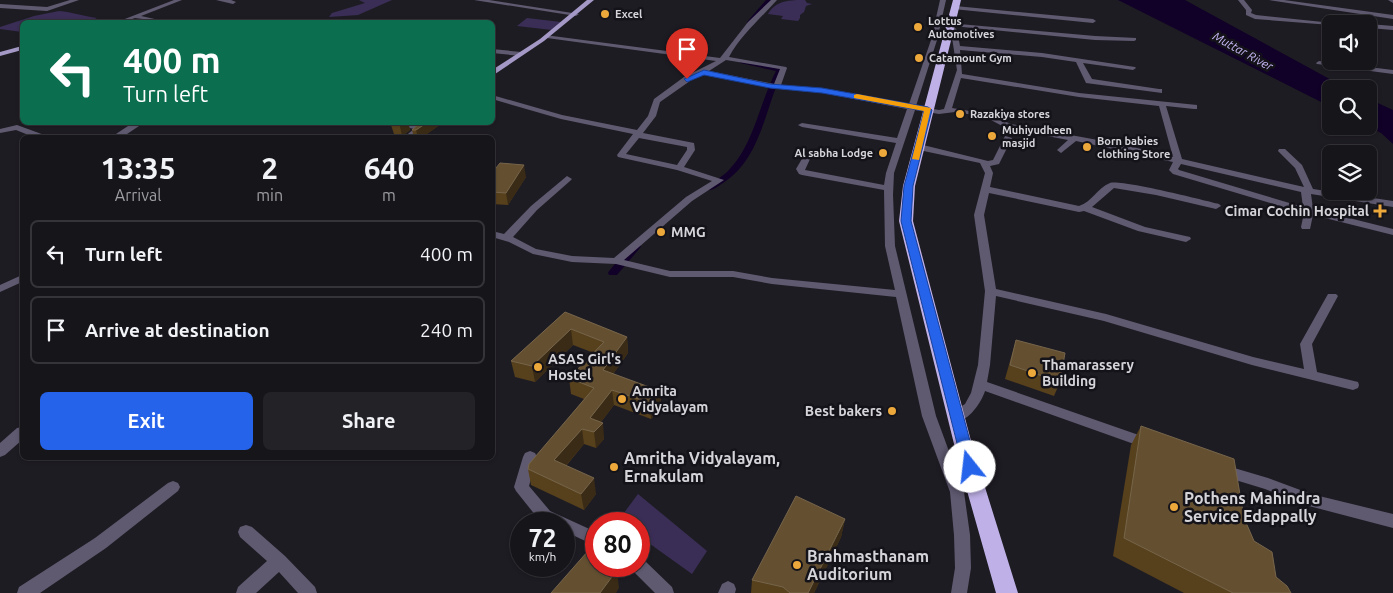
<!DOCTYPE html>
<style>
body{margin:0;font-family:Ubuntu,sans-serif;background:#232227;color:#f1f3f6;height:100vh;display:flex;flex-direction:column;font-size:19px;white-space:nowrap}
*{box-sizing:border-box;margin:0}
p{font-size:16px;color:#9e9fa2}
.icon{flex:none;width:28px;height:28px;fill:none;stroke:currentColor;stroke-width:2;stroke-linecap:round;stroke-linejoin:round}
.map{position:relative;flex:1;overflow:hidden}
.sheet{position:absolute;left:20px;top:135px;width:475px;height:325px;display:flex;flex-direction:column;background:#16151a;border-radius:8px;box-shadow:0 1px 4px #0004,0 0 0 1px #353439}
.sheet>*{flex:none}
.top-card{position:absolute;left:20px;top:20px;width:475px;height:105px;border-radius:8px;box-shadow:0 1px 4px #0004,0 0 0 1px #353439;background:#0b6e4f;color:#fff;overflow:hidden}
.tools{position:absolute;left:1322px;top:15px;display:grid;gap:10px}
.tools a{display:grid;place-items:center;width:55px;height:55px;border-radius:8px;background:#16151a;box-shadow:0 1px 4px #0004,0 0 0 1px #353439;font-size:25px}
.speed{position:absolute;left:510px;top:512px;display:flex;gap:10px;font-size:25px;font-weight:700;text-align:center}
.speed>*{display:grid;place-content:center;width:65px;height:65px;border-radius:50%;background:#16151a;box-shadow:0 1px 4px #0004,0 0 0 1px #353439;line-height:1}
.speed small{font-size:12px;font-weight:400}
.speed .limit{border:8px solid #d22;background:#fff;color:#111}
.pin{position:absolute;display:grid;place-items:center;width:42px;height:42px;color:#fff;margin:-51px -21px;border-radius:50% 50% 50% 0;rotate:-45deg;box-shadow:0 0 5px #0007}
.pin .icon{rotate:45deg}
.me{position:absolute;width:55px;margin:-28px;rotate:344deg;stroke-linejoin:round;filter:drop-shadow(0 0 4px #0008)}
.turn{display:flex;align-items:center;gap:18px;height:105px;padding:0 20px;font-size:22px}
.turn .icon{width:65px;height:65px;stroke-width:2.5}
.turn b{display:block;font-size:35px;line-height:42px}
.eta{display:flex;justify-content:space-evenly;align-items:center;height:85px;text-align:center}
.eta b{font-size:30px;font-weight:700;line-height:35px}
.cta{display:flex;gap:10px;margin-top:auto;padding:10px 20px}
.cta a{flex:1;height:58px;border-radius:8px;background:#2563eb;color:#fff;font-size:20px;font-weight:700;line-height:58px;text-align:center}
.cta a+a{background:#232227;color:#f1f3f6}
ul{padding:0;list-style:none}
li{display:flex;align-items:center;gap:15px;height:68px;margin:0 10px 8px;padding:0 10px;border:2px solid #353439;border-radius:8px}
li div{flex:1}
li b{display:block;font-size:19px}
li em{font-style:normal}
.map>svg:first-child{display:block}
.green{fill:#3a2e56}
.water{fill:#110128}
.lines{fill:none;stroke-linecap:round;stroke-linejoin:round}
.canal{fill:#110128;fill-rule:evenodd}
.minor{fill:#605a71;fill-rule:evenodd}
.major{fill:#a498c6;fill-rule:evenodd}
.highway{fill:#bfb1e8;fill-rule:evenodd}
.wall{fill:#57401c}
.shaded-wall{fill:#3a2b16}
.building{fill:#645031;stroke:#76654b}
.route{fill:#2563eb;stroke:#184099}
.slow{fill:#f59e0b}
.poi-dot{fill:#eda83b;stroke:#15131a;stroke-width:2}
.labels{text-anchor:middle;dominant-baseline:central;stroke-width:5;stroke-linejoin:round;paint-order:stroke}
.far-poi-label{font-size:11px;font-weight:bold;fill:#d5d4d9;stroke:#15131a;text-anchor:start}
.far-water-label{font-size:12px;font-style:italic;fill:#cbbbf9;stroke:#15131a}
.poi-label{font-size:14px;font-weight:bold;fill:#d5d4d9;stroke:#15131a;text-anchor:start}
.near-poi-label{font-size:16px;font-weight:bold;fill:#d5d4d9;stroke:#15131a;text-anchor:start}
</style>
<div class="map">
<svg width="1393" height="593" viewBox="0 0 1393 593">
<rect width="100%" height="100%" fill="#1e1c23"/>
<!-- green -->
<g class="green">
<path d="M359,0H392L358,15L329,17L332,13L365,3Z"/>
<path d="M805,0L807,3L812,4L806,6L804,12L800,15V18L798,21L781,19L783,16L768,14C776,0 790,0 805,0Z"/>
<path d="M59,11C72,12 83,16 97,18L88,22H22V32L0,29V27L34,16Z"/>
<path d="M527,18L561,22L552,30L517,26Z"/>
<path d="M638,494L707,551L692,574L639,536V524H621L618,521Z"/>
</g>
<!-- water -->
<g class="water">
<path d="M1118,0H1185L1348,89H1331V107Z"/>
<path d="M1369,99L1393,110V144L1381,133L1368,126Z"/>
</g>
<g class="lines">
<!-- canal -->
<g class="canal">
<path d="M766,0H772L751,24H747V22Z"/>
<path d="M742,60L783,70C765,108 761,159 723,183C717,187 713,191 706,190V186C713,182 722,177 728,171C754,145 759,104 776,71L740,63V61Z"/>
<path d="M636,243L641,246L640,248L617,275H609L608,273L609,271L632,244Z"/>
</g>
<!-- minor -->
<g class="minor">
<path d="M70,0H79L47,11L0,8V4L47,7Z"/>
<path d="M174,0H182L141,16L164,21L165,22L135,18L124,22H117Z"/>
<path d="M216,0H231L236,2L233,4Z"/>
<path d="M474,0H489L579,14L576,16Z"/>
<path d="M771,0H777C760,19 741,35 729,57L786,67L787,68L781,85L823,89L909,104L931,40L940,0H946L937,40L916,106L939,110L944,109L957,70L951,31L946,26L948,23L1095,36L1136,38V40L1134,41L1095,40L953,26L957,30L960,46L1042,53L1135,67L1136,68L1133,70L1083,63L1092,79L1159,89H1162V93L1086,83L1076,62L1042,57L960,50L962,74L1079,93L1197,105V109H1194L1166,106L1182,159L1304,187L1295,168L1278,151L1279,149H1285L1302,165L1313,189L1393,201V207L1311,194L1313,209L1393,229V235L1313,215L1310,229H1302L1301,227L1304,213L1173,174L1169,170L1173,162L1076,141L1061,153L1057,150L1068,140L1006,128L991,120L974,115L955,112L939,114L915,110L894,173L893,195L895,246L936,416L964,492L970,535L971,568L967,593H951L955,568L954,535L950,492L922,416L896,297L772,284L733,277H670L616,264L572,262L533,254L509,242L492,237V231L504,234L531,206L567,176L572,179L570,181L537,210L513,237L536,249L572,256L614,258L686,197L712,181L677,170L618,157L617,155L633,134L561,119L492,99V95L562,115L637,130L648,116L654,99L684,77L716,61L547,38L545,37V35L720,58L748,22ZM726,60L780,69L774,84L709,71ZM704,74L770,88L823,93L907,109L897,138L802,123L798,125L802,127L896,143L886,173L884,185L805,170L810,159L806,156L803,157L796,169L799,174L802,175L884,190L885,246L895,290L772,278L733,271H670L624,260L692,201L724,180L684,167L695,150L694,143L643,133L656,116L660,102L690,81ZM961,78L1079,97L1159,106L1173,157L1125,145L1011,124L987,114L952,108ZM639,138L687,147V150L677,165L626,154ZM1181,164L1301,192L1303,207L1179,170L1178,169Z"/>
<path d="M1238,0H1244L1252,10L1251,13L1256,15L1342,24L1331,25L1255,19L1246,15V10Z"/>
<path d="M1269,0H1284L1393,15V19Z"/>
<path d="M1388,0H1393V3Z"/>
<path d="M955,6L1093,19L1096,21L1093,23L953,9Z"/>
<path d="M1369,24L1393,26V30L1369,28Z"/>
<path d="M492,49L521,52L524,54L521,56L492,53Z"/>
<path d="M1319,61L1393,70V74L1317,64L1316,63Z"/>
<path d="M134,122H145L121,138H110Z"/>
<path d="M386,122H405L419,125L422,122H432L413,138H403L414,129Z"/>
<path d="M17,125L47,136L48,138H36L16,130L0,133V129Z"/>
<path d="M1005,136L1012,138L999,164L990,166L993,173L990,187L1079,206C1092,202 1097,188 1110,183C1120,179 1203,200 1219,204L1221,206L1216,209L1156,195L1114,188L1092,207L1145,227L1190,237L1191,239L1186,242L1138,231L1084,211L1079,212L989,193L984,215L996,289L1106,314L1253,357L1304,369L1300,344L1328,294H1336L1338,296L1312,344L1317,372L1358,382L1359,385L1358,388L1353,390L1252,365L1104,321L996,296L990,365L987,382L1153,440L1155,444L1153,448L1148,449L985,391C981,403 967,425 951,421L949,417L951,413L965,404L971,393L978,365L985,291L974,215L985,173L980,163L919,150L915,147L919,144L988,161L993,160Z"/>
<path d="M22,275V282L0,292V285Z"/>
<path d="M22,427V440L5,455L0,457V443L17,428Z"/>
<path d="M530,451L535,453L537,457L529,486L550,511L596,532V546L564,531V524H546L540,521L516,491L514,487L523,457L525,453Z"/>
<path d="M1224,465L1268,478L1311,494L1393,514V528L1309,506L1265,489L1219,475L1217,471L1219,467Z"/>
<path d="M173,481L178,483L180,487L178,491L106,548L40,593H17L19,587L95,538L168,483Z"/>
<path d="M246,525L252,527L285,556L315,587L317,593H298L279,572L256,593H236L238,587L267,561L240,537L238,532L240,527Z"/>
<path d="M639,559L645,561L672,587L674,593H655L633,571L631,566H639Z"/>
<path d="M728,581L734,584L736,589L735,593H718L722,584Z"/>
</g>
<!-- major -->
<g class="major">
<path d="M587,0H594L544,41L492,76V70L540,39Z"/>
<path d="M22,46V50L0,56V52Z"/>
</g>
<!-- highway -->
<path class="highway" d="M953,0H961L915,186L913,221L974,452L1018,593H996L956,452L899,221L903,186Z"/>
</g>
<!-- wall -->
<g class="wall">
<path d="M390,122H408L410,130L402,136L394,134Z"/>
<path d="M421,122H444L421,138H414L412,130Z"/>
<path d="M492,173L526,177L508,205L492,204Z"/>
<path d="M565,312L627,337L628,353L613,374L660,391L661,407L651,419L614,405L601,422L604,439L596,448L584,444L566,466L596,494L584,510L531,485L528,469L584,399L571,394L569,378L594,353L573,345L535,382L515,377L511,361Z"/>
<path d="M1016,340L1060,382L1054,396L1005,379L1012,354Z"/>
<path d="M1141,426L1244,518L1254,541L1276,577L1291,593H1184L1113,556L1131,445Z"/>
<path d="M845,519L841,537L814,593H751L752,580Z"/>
</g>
<!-- shaded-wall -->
<g class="shaded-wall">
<path d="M399,122H408L410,130L402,136Z"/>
<path d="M428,122H444L421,138H418L416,130Z"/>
<path d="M524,165L526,177L508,205L506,193Z"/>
<path d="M571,329L573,345L535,382L532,366Z"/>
<path d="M627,337L628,353L605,386L603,370Z"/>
<path d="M612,390L614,405L593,432L590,418Z"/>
<path d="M660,391L661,407L651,419L650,403Z"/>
<path d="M603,423L604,439L596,448L594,432Z"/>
<path d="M582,429L584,444L557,476L554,460Z"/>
<path d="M594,478L596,494L584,510L581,494Z"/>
<path d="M845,519L841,537L814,593H808Z"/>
<path d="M617,570L619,588L616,593H600Z"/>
</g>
<!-- building -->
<g class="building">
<path d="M421,122H428L416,130H412Z"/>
<path d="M500,163L524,165L506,193L492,192V173Z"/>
<path d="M565,312L627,337L603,370L660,391L650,403L612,390L590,418L603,423L594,432L582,429L554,460L594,478L581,494L528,469L529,464L594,388L569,378L604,342L571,329L532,366L511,361Z"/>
<path d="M1016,340L1065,353L1060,382L1010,365Z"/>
<path d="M1141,426L1234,459L1244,518L1254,541L1272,552L1276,577L1287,586L1291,593H1233L1124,538Z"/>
<path d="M796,496L845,519L808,593H790L783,587L752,580Z"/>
<path d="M588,551L596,556V566H611L617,570L600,593H551Z"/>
</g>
<!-- route -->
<path class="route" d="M704,70L770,84L822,88L928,107L932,110L913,186L911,221L977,467L975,471L970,473L965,471L963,467L901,221L904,186L924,111L822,93L770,88L704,75L687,82L684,79Z"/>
<!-- slow -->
<path class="slow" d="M857,94L931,108L919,160L912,159L924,111L854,98V95Z"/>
<!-- markers -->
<g class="poi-dot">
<circle cx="605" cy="14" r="5"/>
<circle cx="918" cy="27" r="5"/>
<circle cx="919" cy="58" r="5"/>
<circle cx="960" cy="114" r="5"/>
<circle cx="992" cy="136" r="5"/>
<circle cx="1087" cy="147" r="5"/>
<circle cx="883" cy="153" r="5"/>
<path d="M1377.5 203.5h5v5h5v5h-5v5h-5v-5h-5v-5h5z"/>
<circle cx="661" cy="232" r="5"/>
<circle cx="538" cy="367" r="5"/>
<circle cx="1032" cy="373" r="5"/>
<circle cx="622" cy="399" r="5"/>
<circle cx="892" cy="411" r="5"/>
<circle cx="614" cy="467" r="5"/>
<circle cx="1174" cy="507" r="5"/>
<circle cx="797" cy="565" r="5"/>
</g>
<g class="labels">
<!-- far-poi labels -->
<g class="far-poi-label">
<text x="615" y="14">Excel</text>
<text x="928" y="21">Lottus<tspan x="928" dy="13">Automotives</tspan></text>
<text x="929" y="58">Catamount Gym</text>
<text x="970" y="114">Razakiya stores</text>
<text x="1002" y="130">Muhiyudheen<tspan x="1002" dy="13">masjid</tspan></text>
<text x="1097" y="141">Born babies<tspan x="1097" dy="13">clothing Store</tspan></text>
<text x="873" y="153" text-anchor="end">Al sabha Lodge</text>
</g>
<!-- far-water labels -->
<g class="far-water-label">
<text transform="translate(1243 51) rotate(29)">Muttar River</text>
</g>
<!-- poi labels -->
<g class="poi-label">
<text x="1369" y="211" text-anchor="end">Cimar Cochin Hospital</text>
<text x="671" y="232">MMG</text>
<text x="548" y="359">ASAS Girl's<tspan x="548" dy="16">Hostel</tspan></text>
<text x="1042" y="365">Thamarassery<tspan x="1042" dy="16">Building</tspan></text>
<text x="632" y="391">Amrita<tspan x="632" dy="16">Vidyalayam</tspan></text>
<text x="882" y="411" text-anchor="end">Best bakers</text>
</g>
<!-- near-poi labels -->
<g class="near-poi-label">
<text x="624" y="458">Amritha Vidyalayam,<tspan x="624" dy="18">Ernakulam</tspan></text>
<text x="1184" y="498">Pothens Mahindra<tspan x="1184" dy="18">Service Edappally</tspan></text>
<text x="807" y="556">Brahmasthanam<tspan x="807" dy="18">Auditorium</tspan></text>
</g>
</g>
</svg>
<div class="tools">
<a><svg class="icon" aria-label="sound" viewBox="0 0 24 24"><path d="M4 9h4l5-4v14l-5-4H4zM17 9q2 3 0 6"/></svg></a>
<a><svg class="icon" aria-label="search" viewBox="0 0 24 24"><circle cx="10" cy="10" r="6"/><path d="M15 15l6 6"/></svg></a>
<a><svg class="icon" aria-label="layers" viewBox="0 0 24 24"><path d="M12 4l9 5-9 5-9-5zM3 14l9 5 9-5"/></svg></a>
</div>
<div class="speed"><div>72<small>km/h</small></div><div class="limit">80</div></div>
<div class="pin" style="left:687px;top:79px;background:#d93025"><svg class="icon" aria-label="arrive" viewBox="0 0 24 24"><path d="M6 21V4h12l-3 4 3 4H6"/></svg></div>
<svg class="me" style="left:970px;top:467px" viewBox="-20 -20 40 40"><circle r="19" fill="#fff"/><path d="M0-13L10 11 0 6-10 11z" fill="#2563eb"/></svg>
<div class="top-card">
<div class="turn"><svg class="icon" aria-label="left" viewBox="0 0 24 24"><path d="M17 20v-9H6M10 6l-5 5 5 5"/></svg><div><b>400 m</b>Turn left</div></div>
</div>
<section class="sheet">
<div class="eta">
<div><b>13:35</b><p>Arrival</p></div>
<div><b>2</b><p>min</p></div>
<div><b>640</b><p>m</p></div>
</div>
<ul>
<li><svg class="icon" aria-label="left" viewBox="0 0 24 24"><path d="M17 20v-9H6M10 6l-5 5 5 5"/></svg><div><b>Turn left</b></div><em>400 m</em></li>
<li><svg class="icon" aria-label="arrive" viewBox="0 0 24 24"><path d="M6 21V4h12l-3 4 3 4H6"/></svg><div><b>Arrive at destination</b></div><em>240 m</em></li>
</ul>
<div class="cta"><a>Exit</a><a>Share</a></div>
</section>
</div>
